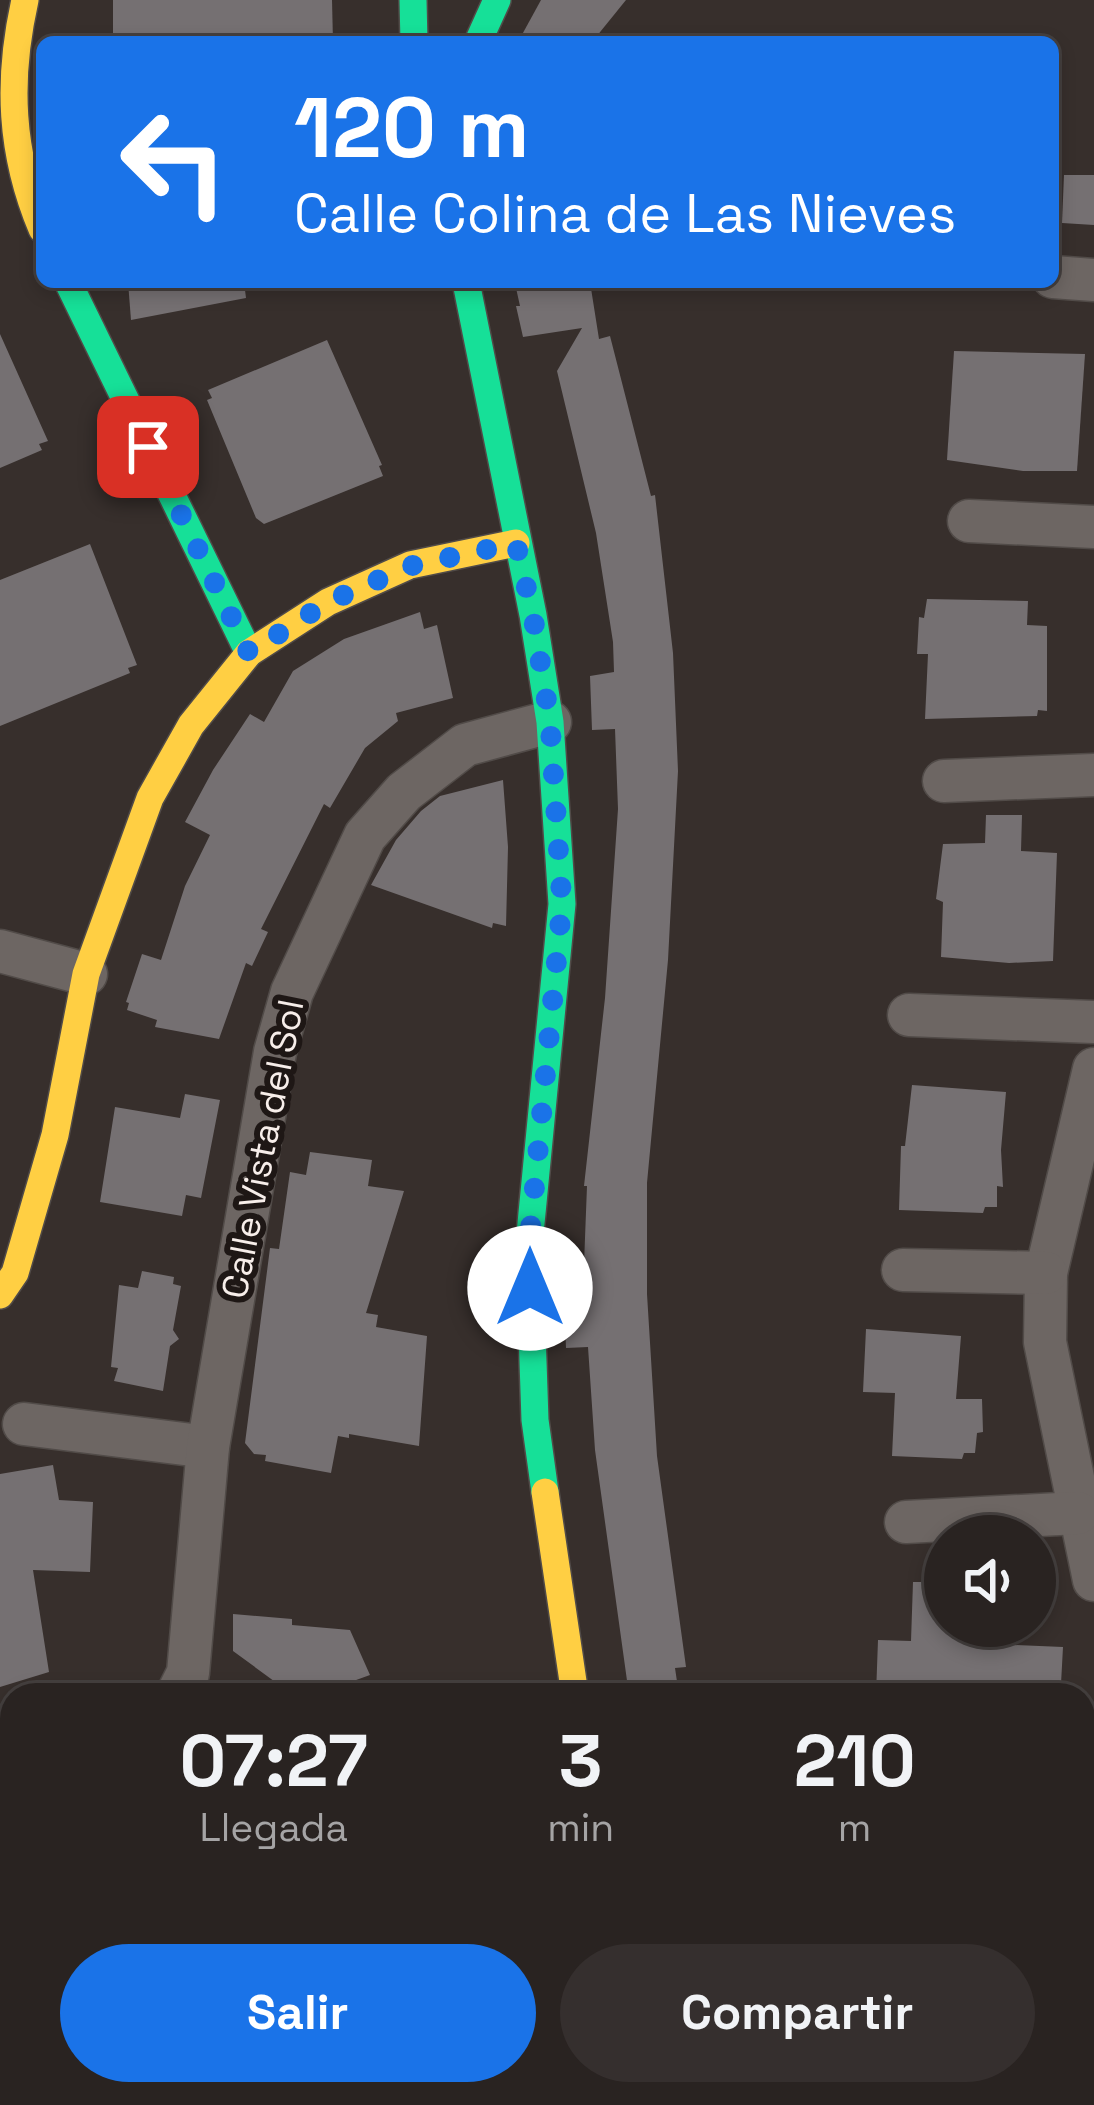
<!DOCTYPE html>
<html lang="es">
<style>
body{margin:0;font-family:"Space Grotesk",sans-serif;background:#352f2e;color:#f1f3f6;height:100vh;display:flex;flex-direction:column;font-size:45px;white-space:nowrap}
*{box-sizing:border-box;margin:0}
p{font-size:39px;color:#a5a4a5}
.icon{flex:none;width:66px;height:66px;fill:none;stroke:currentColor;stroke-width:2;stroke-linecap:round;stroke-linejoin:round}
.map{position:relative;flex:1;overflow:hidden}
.side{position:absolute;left:0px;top:1683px;width:1095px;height:423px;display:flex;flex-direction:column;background:#292321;border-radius:36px 36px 0 0;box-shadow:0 6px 18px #0003,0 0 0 3px #45403f}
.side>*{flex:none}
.top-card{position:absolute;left:36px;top:36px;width:1023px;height:252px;border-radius:18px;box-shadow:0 6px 18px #0003,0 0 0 3px #45403f;background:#1a73e8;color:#fff;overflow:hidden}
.controls{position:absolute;left:924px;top:1515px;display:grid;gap:24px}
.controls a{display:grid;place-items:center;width:132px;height:132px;border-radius:50%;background:#292321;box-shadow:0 6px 18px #0003,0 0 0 3px #45403f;font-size:60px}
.pin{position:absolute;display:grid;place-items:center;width:102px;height:102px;color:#fff;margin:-51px;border-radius:24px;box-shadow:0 6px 18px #0006}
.me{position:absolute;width:132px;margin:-66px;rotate:0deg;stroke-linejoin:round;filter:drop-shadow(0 0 9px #0008)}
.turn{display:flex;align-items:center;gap:42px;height:252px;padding:0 60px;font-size:54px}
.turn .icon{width:156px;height:156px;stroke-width:2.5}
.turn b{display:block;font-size:84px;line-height:102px}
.eta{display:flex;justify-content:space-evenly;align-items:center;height:204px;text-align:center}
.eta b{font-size:72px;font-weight:700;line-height:84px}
.action{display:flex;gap:24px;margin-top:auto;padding:24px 60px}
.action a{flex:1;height:138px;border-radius:72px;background:#1a73e8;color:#fff;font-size:48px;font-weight:700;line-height:138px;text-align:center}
.action a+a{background:#352f2e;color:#f1f3f6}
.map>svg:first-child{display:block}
.building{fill:#757072}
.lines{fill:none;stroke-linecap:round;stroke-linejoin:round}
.street-casing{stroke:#514b48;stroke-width:45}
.fast-casing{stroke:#514b48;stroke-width:30}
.slow-casing{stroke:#514b48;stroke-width:30}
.street{stroke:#6d6663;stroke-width:42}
.fast{stroke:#16e098;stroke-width:27}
.slow{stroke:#ffcf43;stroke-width:27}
.route{stroke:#1a73e8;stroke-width:21;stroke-dasharray:0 37.8}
.labels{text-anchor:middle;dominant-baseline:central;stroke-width:12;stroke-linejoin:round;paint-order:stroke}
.street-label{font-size:36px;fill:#f7eeea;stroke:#1e1715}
</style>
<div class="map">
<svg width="1094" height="2105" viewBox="0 0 1094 2105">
<rect width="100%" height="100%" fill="#372f2c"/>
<!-- building -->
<g class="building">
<path d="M113,0H332L333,42H113Z"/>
<path d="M541,0H626L592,42H518Z"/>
<path d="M1064,175H1094V225L1062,223Z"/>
<path d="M128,282H244L246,298L131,320Z"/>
<path d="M523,282H590L599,339L610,336L651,496L655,495L673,653L678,771L668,960L647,1183V1294L657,1456L686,1667L675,1668L679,1695H629L595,1450L588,1347L566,1348L564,1302L568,1303V1290H583L587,1186H584L605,998L618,809L615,729L592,730L590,676L614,672L613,642L596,533L557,371L582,328L523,337L516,306H520L516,288L523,286Z"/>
<path d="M0,334L48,441L39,444L42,450L0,468Z"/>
<path d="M327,340L382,465L379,466L383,476L264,524L256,518L207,400L212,398L208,390Z"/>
<path d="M954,351L1085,354L1077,471H1023L947,460Z"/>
<path d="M90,544L137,665L128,668L130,673L0,726V580Z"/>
<path d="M927,599L1028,601L1027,625L1047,626V711L1038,710L1037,716L925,719L928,654H917L919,617L924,618Z"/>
<path d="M420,612L424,629L437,625L453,698L396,713L398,721L365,748L330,808L324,804L261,929L268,932L252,966L246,963L219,1039L155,1027L157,1020L127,1010L129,1003L126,1002L142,954L161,960L185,886L210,835L185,822L213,770L250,714L264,722L293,671L344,639Z"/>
<path d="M503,780L508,847L506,926L493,923L492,928L371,885L396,840L421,811L440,796Z"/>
<path d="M986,815H1022L1021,851L1057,853L1053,961L1009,963L941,957L943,902L936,899L943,844L985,843Z"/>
<path d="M912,1085L1006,1092L1001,1150L1003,1187L997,1186V1207H985L983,1213L899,1210L901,1146H905Z"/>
<path d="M185,1094L220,1100L201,1198L186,1195L182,1216L100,1202L115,1107L180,1118Z"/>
<path d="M310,1152L372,1160L368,1186L404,1191L366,1313L378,1315L376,1327L427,1336L419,1446L349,1434V1438L338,1436L331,1473L265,1461L266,1455L254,1454L245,1443L270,1248L279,1249L290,1172L306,1175Z"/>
<path d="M142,1271L174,1277L173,1284L181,1286L173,1330L179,1339L170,1346L163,1391L114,1381L118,1368L111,1367L119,1285L138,1288Z"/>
<path d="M866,1329L961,1336L956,1399H982L983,1432L977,1433L975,1453H964L962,1459L892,1456L895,1393L863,1392Z"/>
<path d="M53,1465L59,1500L93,1502L90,1572L33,1570L49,1672L0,1687V1474Z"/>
<path d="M913,1582H945V1626H1014L1013,1645L1063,1647L1061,1684L1055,1683V1695H876L878,1640L911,1641Z"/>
<path d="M233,1614L292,1619V1625L350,1630L370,1675L334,1688L278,1684L233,1651Z"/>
</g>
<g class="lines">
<defs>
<g id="street">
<path d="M1053,277L1094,280"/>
<path d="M969,521L1094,527"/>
<path d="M944,781L1094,775"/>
<path d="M0,951L86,974"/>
<path d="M909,1015L1094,1022"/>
<path d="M1094,1069L1046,1273L1045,1342L1094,1580"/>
<path d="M903,1270L1046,1273"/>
<path d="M24,1424L208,1447"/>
<path d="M906,1522L1078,1513"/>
<path d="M177,1695L188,1673L208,1447L275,1052L292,992L365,836L404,792L465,745L550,722"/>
<path d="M0,1756L12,1753"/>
<path d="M1083,1772L1094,1773"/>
<path d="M0,2071L12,2068"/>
<path d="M1063,2094V2105"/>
</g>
<g id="fast">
<path d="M413,0L414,42"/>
<path d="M478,42L497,0"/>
<path d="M68,282L249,653"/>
<path d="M466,282L533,615L550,722L562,904L529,1244L535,1420L545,1492"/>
<path d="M68,2105L116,2094"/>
<path d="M479,2105L487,2094"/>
</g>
<g id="slow">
<path d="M25,0C7,80 10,153 42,229"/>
<path d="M0,1295L15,1273L55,1135L86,974L150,798L191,725L249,653L328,602L410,565L516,543"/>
<path d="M545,1492L575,1695"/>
</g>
</defs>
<!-- street casing -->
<use href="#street" class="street-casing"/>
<!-- fast casing -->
<use href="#fast" class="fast-casing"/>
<!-- slow casing -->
<use href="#slow" class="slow-casing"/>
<!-- street -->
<use href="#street" class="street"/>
<!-- fast -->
<use href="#fast" class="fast"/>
<!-- slow -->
<use href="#slow" class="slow"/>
</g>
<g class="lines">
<!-- route -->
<path class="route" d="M148,447L249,653L328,602L410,566L516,543L533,616L550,722L562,904L529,1244L530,1288"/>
</g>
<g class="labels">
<!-- street labels -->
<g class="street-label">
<text transform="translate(263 1149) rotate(-79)">Calle Vista del Sol</text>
</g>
</g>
</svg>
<div class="controls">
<a><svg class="icon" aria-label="sound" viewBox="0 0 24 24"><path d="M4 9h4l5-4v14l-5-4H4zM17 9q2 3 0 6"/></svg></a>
</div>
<div class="pin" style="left:148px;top:447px;background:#d93025"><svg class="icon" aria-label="arrive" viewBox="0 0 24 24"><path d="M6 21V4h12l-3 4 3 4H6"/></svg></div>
<svg class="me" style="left:530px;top:1288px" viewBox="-20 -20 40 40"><circle r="19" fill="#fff"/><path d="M0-13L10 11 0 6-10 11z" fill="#1a73e8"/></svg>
<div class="top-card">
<div class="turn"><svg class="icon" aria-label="left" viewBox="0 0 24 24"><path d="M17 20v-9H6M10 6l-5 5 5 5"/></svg><div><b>120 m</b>Calle Colina de Las Nieves</div></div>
</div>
<section class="side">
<div class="eta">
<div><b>07:27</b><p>Llegada</p></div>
<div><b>3</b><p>min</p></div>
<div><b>210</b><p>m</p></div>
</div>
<div class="action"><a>Salir</a><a>Compartir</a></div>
</section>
</div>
